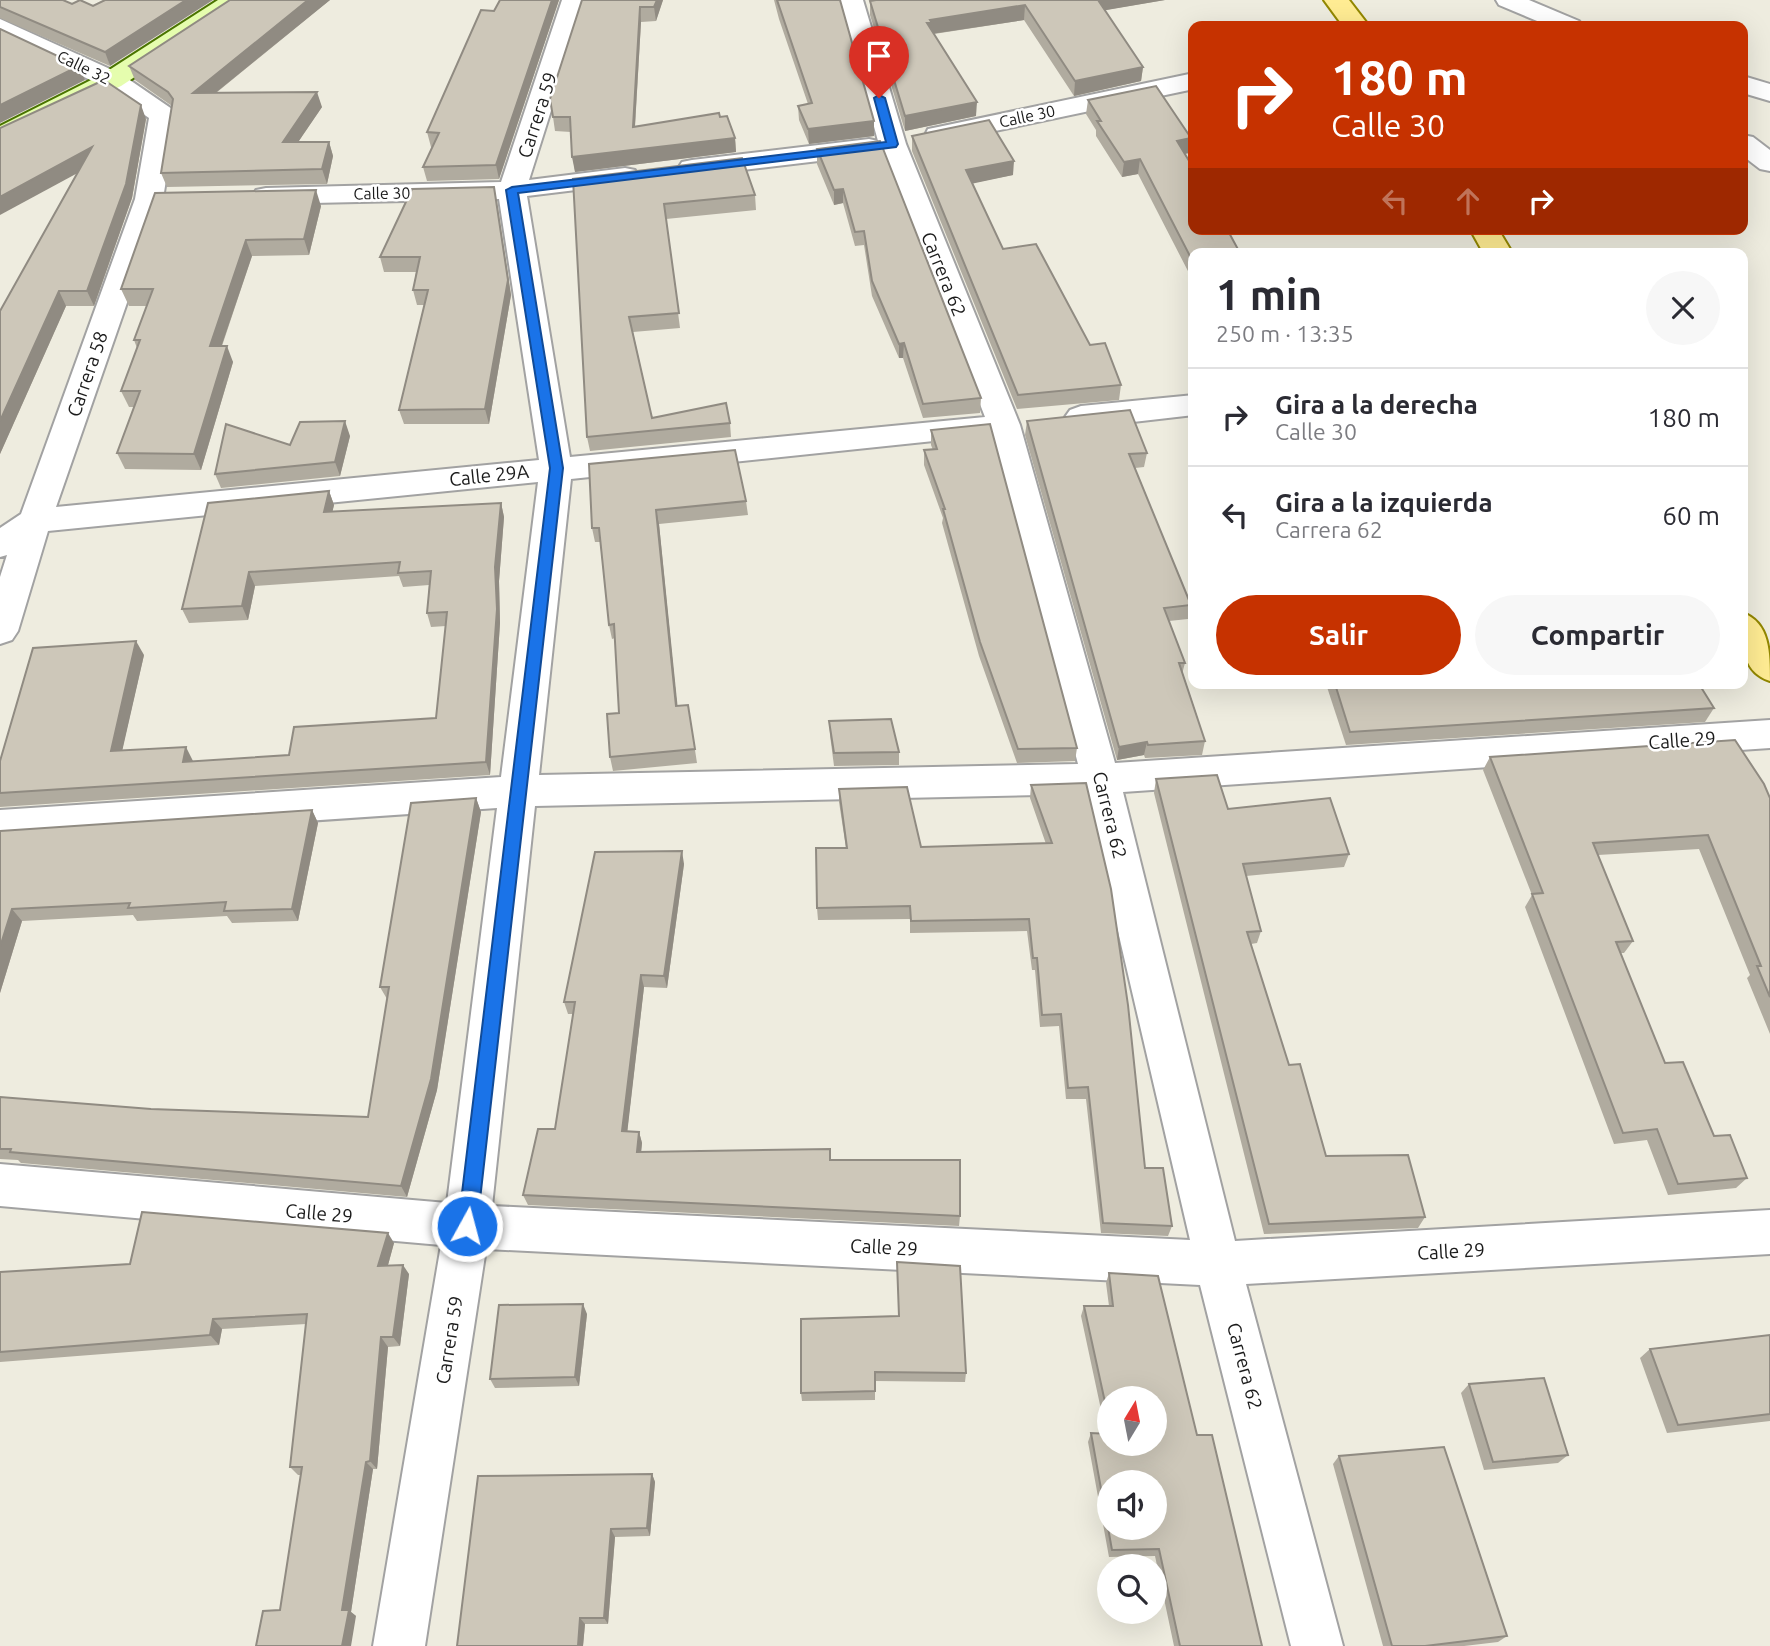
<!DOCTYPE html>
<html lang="es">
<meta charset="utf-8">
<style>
body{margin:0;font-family:Ubuntu,sans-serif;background:#f7f7f7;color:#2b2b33;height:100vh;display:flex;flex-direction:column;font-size:26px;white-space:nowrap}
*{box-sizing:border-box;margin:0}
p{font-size:23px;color:#7c7c81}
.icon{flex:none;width:38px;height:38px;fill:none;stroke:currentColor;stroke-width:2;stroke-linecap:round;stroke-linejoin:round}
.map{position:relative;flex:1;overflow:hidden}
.drawer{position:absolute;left:1188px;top:248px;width:560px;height:441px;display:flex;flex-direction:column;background:#fff;border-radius:14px;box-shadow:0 7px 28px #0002}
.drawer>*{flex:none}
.banner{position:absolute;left:1188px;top:21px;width:560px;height:214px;border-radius:14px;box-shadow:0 7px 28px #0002;background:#c63200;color:#fff;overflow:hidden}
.needle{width:46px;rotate:10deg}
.buttons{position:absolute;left:1097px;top:1386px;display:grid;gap:14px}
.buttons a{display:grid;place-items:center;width:70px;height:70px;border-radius:50%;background:#fff;box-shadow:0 7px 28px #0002;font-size:35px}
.pin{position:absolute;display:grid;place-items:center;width:60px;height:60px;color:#fff;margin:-72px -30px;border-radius:50% 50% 50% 0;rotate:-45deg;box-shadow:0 0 7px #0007}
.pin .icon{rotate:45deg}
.me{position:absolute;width:77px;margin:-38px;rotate:7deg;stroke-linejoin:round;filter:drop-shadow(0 0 5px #0008)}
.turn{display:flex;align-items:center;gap:24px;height:147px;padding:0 28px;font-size:32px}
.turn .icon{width:91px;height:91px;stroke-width:2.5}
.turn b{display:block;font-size:49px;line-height:60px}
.lanes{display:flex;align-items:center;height:66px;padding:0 28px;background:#0003;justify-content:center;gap:35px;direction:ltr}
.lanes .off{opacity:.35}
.round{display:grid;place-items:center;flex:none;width:74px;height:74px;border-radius:37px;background:#f7f7f7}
.head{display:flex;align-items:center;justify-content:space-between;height:119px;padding:0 28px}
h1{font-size:42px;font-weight:700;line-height:52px}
.cta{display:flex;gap:14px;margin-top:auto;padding:14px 28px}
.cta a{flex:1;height:80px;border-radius:42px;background:#c63200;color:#fff;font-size:28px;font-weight:700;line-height:80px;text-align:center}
.cta a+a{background:#f7f7f7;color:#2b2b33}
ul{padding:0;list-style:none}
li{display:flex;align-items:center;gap:21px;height:98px;padding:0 28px;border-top:2px solid #e1e1e2}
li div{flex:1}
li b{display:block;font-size:26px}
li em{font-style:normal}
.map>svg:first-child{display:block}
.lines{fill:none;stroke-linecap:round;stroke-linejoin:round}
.street-casing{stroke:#a2a2a2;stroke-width:4}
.secondary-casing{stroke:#4a7400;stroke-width:4}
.primary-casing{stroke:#928700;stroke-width:4}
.street{fill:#fff;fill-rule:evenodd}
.secondary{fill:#e5fdae;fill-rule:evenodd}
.primary{fill:#ffec93;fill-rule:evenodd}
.wall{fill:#b0ab9f;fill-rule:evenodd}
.shaded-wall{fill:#908b82}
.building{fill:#cdc7b9;stroke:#908b82;stroke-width:2;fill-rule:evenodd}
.route{fill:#1a73e8;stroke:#114b97;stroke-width:2}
.labels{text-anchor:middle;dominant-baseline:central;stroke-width:5;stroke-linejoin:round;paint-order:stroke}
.far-street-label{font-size:16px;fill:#1b1b1b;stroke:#fff}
.street-label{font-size:19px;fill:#1b1b1b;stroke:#fff}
</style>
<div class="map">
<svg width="1770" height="1646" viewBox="0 0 1770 1646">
<rect width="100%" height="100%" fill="#eeecdf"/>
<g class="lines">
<defs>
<g id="street">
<path d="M562,0H586L529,180L625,168L635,170L639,176L635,182L625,184L527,196L570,457L985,417L881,150L869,155L692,176L682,174L678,168L682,162L692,160L869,139L878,141L839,0H863L906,144L1020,425L1115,763L1770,720V748L1123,792L1235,1241L1770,1210V1254L1246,1284L1343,1646H1291L1200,1285L486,1249L425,1646H373L441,1245L0,1206V1164L447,1203L497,808L0,842V810L501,777L538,482L48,531L18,631L12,640L0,644V577L7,555L0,557V528L21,514L135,199L149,118L103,86L0,37V19L121,74L172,109L176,115L163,199L56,507L539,460L499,199L266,204L256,202L252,196L256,190L266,188L501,182ZM991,435L1078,764L539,775L571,479ZM1086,794L1190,1240L492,1206L535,806Z"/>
<path d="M1496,0H1529L1579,21L1583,26H1549L1499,5Z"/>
<path d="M1194,73V89L938,143L928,141L925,135L928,129L938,127Z"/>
<path d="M1743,76L1770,84V101L1743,93Z"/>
<path d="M1743,135L1753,137L1770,150V171L1760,169L1743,156Z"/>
<path d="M1194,395V415L1081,428L1070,424L1065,417L1070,410L1081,406Z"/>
</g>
<path id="secondary" d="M218,0H247L244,5L121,86L0,145V126L103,74Z"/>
<g id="primary">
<path d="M1324,0H1349L1369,26H1343Z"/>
<path d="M1470,229H1498L1513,254H1484Z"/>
<path d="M1743,613C1770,623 1770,653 1770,681C1739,671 1743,640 1743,613Z"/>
</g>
</defs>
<!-- street casing -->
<use href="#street" class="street-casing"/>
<!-- secondary casing -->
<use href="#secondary" class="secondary-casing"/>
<!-- primary casing -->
<use href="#primary" class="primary-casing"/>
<!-- street -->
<use href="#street" class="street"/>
<!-- secondary -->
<use href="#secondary" class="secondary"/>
<!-- primary -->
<use href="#primary" class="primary"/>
</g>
<!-- wall -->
<g class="wall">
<path d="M0,0L93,6L110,66L0,18Z"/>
<path d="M230,0H330L216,93L322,107L298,142H329L333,156L327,184L167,187L161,173L172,106L135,80L129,66Z"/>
<path d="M500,0H559L499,179L427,181L423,167L433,147H431L427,132Z"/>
<path d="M582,0H663L656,21L641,22L635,127L720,117L735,138L736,152L575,172L571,132L555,131L553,117Z"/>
<path d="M774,0H840L874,136L809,144L799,120L798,106L808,104L779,19Z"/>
<path d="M1165,0L1105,10L1143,67L1141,81L1074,96L1024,20L934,34L976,116L905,131L870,15V1Z"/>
<path d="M1088,100L1189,153L1184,154L1194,254V274L1190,275L1138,174L1122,177L1096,136V130L1086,114Z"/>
<path d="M146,119L132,198L94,306H66L0,454V311L77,173Z"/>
<path d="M912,136L1013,175L972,183L1003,249L1090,345L1121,385L1119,400L1017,409L912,151Z"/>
<path d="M817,149L981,398L980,413L923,418L903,358H899L872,296L864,245L855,246L843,203L834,205L817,164Z"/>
<path d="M573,179L755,195L756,210L666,219L680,328L633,332L652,418L730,423L731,437L590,451L587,437Z"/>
<path d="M497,202L511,295L489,424H404L399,410L424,305H417L413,290L416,272H384L380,257Z"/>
<path d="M321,206L309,255L252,256L222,346L233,362L201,470L125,469L117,453L134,407H129L121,391L137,348L134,340L147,306H129L121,289Z"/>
<path d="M1027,421L1147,453L1144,467L1135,468L1191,605L1188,619L1169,621L1185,663L1182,674L1205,741L1202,755L1145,758L1144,755L1117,760L1025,435Z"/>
<path d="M931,430L1077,748L1075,761L1017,763L979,656L942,523L943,518L924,465V450H933L931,445Z"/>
<path d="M350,436L340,476L221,488L215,474L290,445Z"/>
<path d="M589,464L746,501L748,515L659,524L677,706L688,705L697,763L613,771L610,757L619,713L615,638L612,639L609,625L600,542H595L592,528Z"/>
<path d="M329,491L334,505L332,512L501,503L504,517L499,581L500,623L490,775L0,807V761L144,655L122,750L193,761V762L289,755L436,718L446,626L431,627L427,613L429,585L403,587L399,576L255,586L248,620L189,623L182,609Z"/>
<path d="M1326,684H1699L1714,708L1705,722L1346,745Z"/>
<path d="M829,721L899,752V765L834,766L830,735Z"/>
<path d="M1490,757L1770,798V1034L1747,978L1750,975L1699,849L1598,855L1633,941L1624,953H1620L1665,1063L1714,1136L1747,1178L1736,1188L1668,1195L1647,1140L1614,1144L1525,907L1532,895L1483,770Z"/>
<path d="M1156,779L1228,809L1349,854L1344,867L1246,876L1261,931L1257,943L1251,944L1289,1065L1326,1156L1425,1217L1418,1228L1264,1234L1154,793Z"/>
<path d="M1086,783L1145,1168L1172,1226L1168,1236L1101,1233L1086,1099H1066L1059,1026L1040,1027L1035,970H1032L1027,931L910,933V919L818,920L817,908L846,848L839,802V789L921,847L1046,844L1030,798L1031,785Z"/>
<path d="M476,798L481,812L437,1090L407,1197L21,1163L18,1160L0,1159V1097L151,1109L368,1117L387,999L380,987Z"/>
<path d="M312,810L318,823L298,921L232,923L227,916L137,921L133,915L22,921L0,993V831Z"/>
<path d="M684,864L667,988L644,987L627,1132H639L642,1143L641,1152L831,1160L960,1216L959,1226L528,1205L523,1195L555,1129L573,1014H568L564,1002Z"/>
<path d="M394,1243L388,1265L409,1274L400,1346L388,1347L377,1469H373L351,1612L356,1616L280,1610L301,1475H298L290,1467L306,1324L222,1329L219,1345L0,1362V1272L130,1264Z"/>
<path d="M897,1262L966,1373L965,1382L875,1381V1400L802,1401L801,1393L899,1316Z"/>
<path d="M1109,1273L1197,1435L1262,1646H1174L1155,1556L1109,1557L1088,1442L1091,1433H1106L1081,1316L1084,1306H1109L1106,1283ZM1110,1398L1155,1444H1110Z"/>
<path d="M587,1314L579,1386L495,1388L490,1379Z"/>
<path d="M1770,1335V1421L1667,1433L1640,1358L1650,1349Z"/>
<path d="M1469,1384L1568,1455L1558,1463L1484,1470L1461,1393Z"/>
<path d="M1339,1456L1507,1636L1498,1642L1464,1646H1383L1333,1464Z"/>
<path d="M652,1474L655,1482L650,1536L615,1537L608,1624H585L583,1646H457Z"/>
</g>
<!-- shaded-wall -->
<g class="shaded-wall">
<path d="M186,0H213L110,66L105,52Z"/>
<path d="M308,0H330L198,107L193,93Z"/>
<path d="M552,0H559L499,179L496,165Z"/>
<path d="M657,0H663L656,21L654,7Z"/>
<path d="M1096,0H1165L1095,12Z"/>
<path d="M1025,5L1024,20L931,34L927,23L930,20Z"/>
<path d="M640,7L641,22L634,141L633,127Z"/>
<path d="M79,66L85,80L0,123V105Z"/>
<path d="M1143,67L1141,81L1074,96L1075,81Z"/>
<path d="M317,92L322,107L288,157L283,142Z"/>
<path d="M977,102L976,116L905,131V116Z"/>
<path d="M141,105L146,119L132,198L94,306L87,291Z"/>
<path d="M874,121V136L809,144L808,129Z"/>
<path d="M735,138L736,152L575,172L572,157Z"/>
<path d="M1191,138L1189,153L1174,156L1177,141Z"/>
<path d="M329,142L333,156L327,184L322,169Z"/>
<path d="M92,147L98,162L0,215V197Z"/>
<path d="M1140,159L1138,174L1122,177L1124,162Z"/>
<path d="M1014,161L1013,175L966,185V170Z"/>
<path d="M494,187L511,295L489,424L485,409Z"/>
<path d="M843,189V203L834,205V190Z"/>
<path d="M316,190L321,206L309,255L304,239Z"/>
<path d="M246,240L252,256L216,362L210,346Z"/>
<path d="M1192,260H1194V274L1190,275Z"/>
<path d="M59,291L66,306L0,454V421Z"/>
<path d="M904,343L903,358H899V344Z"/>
<path d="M227,346L233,362L201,470L194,454Z"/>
<path d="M345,421L350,436L340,476L335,462Z"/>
<path d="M329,491L334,505L329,527L324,512Z"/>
<path d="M501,503L504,517L499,581L500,623L490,775L486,762L495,567Z"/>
<path d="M656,510L659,524L679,720L676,706Z"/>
<path d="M249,572L255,586L248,620L242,606Z"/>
<path d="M136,641L144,655L119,765L111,751Z"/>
<path d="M1147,742L1144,755L1117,760L1119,747Z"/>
<path d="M186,747L193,761L190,776L183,762Z"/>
<path d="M476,798L481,812L437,1090L407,1197L401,1186Z"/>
<path d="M312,810L318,823L298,921L292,909Z"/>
<path d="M682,851L684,864L667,988L664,976Z"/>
<path d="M12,909L22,921L0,993V947Z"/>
<path d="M641,975L644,987L626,1143L622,1131Z"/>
<path d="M639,1132L642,1143L640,1163L637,1152Z"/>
<path d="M388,1233L394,1243L385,1276L378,1266Z"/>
<path d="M403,1265L409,1274L400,1346L393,1337Z"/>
<path d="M583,1304L587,1314L579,1386L575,1377Z"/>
<path d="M213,1319L222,1329L219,1345L210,1335Z"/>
<path d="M381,1337L388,1347L377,1469L370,1461Z"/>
<path d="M366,1462L373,1469L351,1612L356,1616L351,1646H342V1610Z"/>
<path d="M652,1474L655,1482L650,1536L647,1528Z"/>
<path d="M611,1529L615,1537L608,1624L604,1618Z"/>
<path d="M580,1618L585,1624L583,1646H578Z"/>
</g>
<!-- building -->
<g class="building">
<path d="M0,0H63L72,4L80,0L93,6L105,0H186L105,52L0,7Z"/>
<path d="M230,0H308L193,93L317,92L283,142H329L322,169L161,173L173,99L168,92L129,66Z"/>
<path d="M500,0H552L496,165L423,167L439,133L427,132L481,10L494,11Z"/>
<path d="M582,0H657L654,7H640L633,127L719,113L720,117L727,116L735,138L572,157L570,117H553L550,99Z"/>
<path d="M777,0H840L874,121L808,129L798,106L812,103Z"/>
<path d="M876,0H1098L1143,67L1075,81L1025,5L930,20L932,23H927L977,102L905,116L870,1Z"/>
<path d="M0,29L79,66L0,105Z"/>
<path d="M104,80L141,105L126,184L87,291H59L0,421V311L92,147L0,197V128Z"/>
<path d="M1156,86L1191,138L1177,141L1194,169V229H1227L1240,253L1194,254V260H1192L1140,159L1124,162L1097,121H1101L1088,100Z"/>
<path d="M989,120L1014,161L966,170L1003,249L1036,244L1090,345L1105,343L1121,385L1018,395L912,136Z"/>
<path d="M880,141L981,398L923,404L904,343L899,344L872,281L864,231L855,232L843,189L834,190L817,149Z"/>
<path d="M742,158L755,195L664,204L679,313L629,317L652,418L726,403L730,423L587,437L573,179Z"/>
<path d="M494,187L508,280L485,409L399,410L428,290H413L420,257H380L412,189Z"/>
<path d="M316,190L304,239L246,240L210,346H227L194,454L117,453L140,391H121L140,340H134L153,289H121L155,193Z"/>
<path d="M1130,410L1147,453L1129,454L1191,605L1164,608L1185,663H1179L1205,741L1148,745L1147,742L1119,747L1027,421Z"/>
<path d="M345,421L335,462L215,474L226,424L290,445L300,422Z"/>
<path d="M990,424L1077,748L1018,749L980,642L943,509H945L924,450L937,449L931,430Z"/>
<path d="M735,450L746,501L656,510L676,706L688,705L695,749L610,757L607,714L619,713L614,624L609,625L599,528H592L589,464Z"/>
<path d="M329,491L324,512L501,503L495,567L497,609L486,762L0,793V761L33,648L136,641L111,751L186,747L183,762L289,755L294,727L436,718L447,612L427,613L431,571L398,573L400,562L249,572L242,606L182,609L208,503Z"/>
<path d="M1335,684H1699L1714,708L1350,732Z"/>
<path d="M891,719L899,752L834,753L829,721Z"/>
<path d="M1735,740L1764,784L1770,798V997L1757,966H1761L1708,835L1593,843L1633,941L1616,942L1665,1063L1683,1062L1714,1136L1730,1135L1747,1178L1678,1184L1657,1129L1623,1133L1532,894L1543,893L1490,757Z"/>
<path d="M1217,775L1228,809L1330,798L1349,854L1243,864L1261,931L1247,932L1289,1065L1300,1064L1326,1156L1408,1155L1425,1217L1269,1224L1156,779Z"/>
<path d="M1086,783L1111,889L1128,1005L1145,1168H1163L1172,1226L1103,1223L1088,1087L1068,1088L1061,1014L1042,1015L1037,958H1033L1029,919L911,921L910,906L817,908L816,848H847L839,789L907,787L921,847L1052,843L1031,785Z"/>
<path d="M476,798L431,1079L401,1186L10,1152L11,1149H0V1097L151,1109L368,1117L389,987H380L411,803Z"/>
<path d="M312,810L292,909L224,911L226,902L128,908L130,903L12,909L0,947V831Z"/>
<path d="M682,851L664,976L641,975L622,1131L639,1132L637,1152L830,1149V1160H960V1216L523,1195L538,1129H555L575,1002H564L595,852Z"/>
<path d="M142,1212L388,1233L378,1266L403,1265L393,1337H381L370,1461L366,1462L342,1610H349L342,1646H256L263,1611L280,1610L302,1467H290L307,1314L213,1319L210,1335L0,1352V1272L130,1264Z"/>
<path d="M897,1262L960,1266L966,1373L875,1372V1391L801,1393V1319L899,1316Z"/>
<path d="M1109,1273L1158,1276L1197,1435H1212L1262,1646H1180L1159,1549L1112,1550L1091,1433L1110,1434V1444H1155V1398H1110V1425L1084,1306H1113ZM1110,1482H1155V1528H1110Z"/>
<path d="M583,1304L575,1377L490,1379L499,1305Z"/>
<path d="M1770,1335V1414L1678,1425L1650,1349Z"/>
<path d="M1544,1378L1568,1455L1493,1462L1469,1384Z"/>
<path d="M1444,1447L1507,1636L1425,1646H1392L1339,1456Z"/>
<path d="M652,1474L647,1528L611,1529L604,1618H580L578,1646H457L478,1476Z"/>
</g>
<!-- route -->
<path class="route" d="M879,95L885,98L898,144L896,147L518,193L563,468L477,1226L474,1233L467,1235L461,1233L458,1226L550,468L506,190L512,187L886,142L874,98Z"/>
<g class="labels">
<!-- far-street labels -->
<g class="far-street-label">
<text transform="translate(84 67) rotate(26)">Calle 32</text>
<text transform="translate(1027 116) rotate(-12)">Calle 30</text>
<text transform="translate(382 193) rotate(-1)">Calle 30</text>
</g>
<!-- street labels -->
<g class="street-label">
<text transform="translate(537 115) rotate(-72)">Carrera 59</text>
<text transform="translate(944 274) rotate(68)">Carrera 62</text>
<text transform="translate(87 374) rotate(-71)">Carrera 58</text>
<text transform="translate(489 475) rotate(-6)">Calle 29A</text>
<text transform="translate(1682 740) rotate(-4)">Calle 29</text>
<text transform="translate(1110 815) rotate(76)">Carrera 62</text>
<text transform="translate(319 1213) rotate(5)">Calle 29</text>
<text transform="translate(884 1247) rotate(3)">Calle 29</text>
<text transform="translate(1451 1251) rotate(-3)">Calle 29</text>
<text transform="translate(449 1340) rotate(-81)">Carrera 59</text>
<text transform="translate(1245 1366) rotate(75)">Carrera 62</text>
</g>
</g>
</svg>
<div class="buttons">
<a><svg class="needle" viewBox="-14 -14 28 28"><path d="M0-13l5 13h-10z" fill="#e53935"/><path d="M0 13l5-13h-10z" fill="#7c7c81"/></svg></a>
<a><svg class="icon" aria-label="sound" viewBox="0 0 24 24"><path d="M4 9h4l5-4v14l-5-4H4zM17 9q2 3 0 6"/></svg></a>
<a><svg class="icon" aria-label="search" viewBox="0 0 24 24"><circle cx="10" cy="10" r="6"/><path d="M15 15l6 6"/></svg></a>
</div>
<div class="pin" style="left:879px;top:98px;background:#d93025"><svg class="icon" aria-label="arrive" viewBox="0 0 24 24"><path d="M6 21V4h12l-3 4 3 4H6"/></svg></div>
<svg class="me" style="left:467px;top:1226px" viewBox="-20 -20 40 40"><circle r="17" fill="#1a73e8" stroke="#fff" stroke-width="3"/><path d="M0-11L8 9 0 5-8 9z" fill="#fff"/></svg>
<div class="banner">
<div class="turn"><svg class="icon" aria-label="right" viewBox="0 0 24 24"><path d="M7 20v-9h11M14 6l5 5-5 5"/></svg><div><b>180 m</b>Calle 30</div></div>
<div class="lanes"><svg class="icon off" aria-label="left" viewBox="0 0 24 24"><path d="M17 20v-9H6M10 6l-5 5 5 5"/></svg><svg class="icon off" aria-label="ahead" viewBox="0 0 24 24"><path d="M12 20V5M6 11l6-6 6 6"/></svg><svg class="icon" aria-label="right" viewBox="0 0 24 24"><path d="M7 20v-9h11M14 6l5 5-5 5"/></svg></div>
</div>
<section class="drawer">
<div class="head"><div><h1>1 min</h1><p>250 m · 13:35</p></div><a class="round"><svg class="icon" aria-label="close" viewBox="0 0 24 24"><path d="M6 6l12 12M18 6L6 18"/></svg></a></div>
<ul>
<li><svg class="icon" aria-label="right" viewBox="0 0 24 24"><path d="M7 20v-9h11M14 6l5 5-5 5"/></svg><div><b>Gira a la derecha</b><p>Calle 30</p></div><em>180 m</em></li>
<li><svg class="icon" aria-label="left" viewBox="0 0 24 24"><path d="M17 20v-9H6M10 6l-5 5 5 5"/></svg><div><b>Gira a la izquierda</b><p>Carrera 62</p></div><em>60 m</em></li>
</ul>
<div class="cta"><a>Salir</a><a>Compartir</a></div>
</section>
</div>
